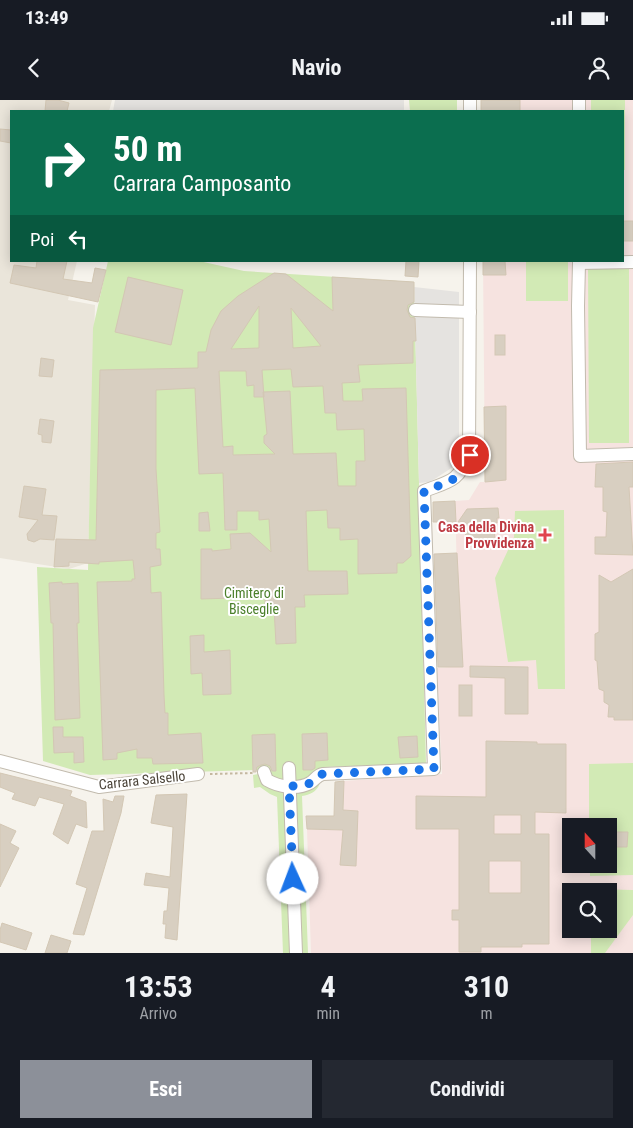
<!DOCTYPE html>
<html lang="it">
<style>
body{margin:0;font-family:"Roboto Condensed",sans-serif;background:#242831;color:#f1f3f6;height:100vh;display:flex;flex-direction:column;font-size:19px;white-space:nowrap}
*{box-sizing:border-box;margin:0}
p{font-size:16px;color:#9ea1a6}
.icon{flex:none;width:28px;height:28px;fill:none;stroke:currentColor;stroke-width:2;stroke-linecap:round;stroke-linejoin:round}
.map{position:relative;height:853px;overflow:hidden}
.side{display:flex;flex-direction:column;background:#171b24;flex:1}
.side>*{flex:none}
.top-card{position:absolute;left:10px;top:10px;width:614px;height:152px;border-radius:0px;box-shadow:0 2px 12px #0003;background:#0b6e4f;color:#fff;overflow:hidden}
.needle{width:32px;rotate:339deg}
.buttons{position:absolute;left:562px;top:718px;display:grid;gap:10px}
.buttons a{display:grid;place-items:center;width:55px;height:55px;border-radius:0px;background:#171b24;box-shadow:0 2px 12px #0003;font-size:25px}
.pin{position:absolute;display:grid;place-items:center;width:42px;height:42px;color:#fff;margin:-21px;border:2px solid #fff;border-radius:50%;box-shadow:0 1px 5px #0007}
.me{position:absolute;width:55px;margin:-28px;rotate:358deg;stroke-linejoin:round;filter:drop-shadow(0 0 4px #0008)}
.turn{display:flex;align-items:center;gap:18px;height:105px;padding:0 20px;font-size:22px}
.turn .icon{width:65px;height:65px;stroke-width:2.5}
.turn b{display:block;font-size:35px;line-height:42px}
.then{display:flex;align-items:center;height:48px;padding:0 20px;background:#0003;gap:10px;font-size:19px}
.eta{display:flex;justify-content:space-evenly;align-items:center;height:85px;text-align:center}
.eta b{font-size:30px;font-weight:700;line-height:35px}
.primary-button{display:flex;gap:10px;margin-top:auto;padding:10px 20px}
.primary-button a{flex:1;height:58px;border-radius:0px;background:#8c9099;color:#fff;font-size:20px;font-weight:700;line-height:58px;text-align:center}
.primary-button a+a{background:#242831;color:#f1f3f6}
.status{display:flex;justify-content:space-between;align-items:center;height:35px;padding:0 25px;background:#171b24;direction:ltr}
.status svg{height:14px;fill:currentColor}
header{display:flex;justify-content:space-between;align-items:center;height:65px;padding:0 20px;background:#171b24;font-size:22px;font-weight:700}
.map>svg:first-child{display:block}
.residential{fill:#eae5da}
.medical{fill:#f6e3e0;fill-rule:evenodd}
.green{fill:#d2eab5}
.parking{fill:#e5e3e0}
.building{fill:#d8cfc1;stroke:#d3c7b4;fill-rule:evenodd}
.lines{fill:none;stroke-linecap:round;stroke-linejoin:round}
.minor-casing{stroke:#c2bbae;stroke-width:14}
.path{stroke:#c4b79f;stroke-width:2;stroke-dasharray:2.5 2.5;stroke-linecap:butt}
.minor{stroke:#fff;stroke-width:12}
.route{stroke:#1a73e8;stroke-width:9;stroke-dasharray:0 16.2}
.health-dot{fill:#e0444e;stroke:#fff;stroke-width:2}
.labels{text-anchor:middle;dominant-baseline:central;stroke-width:4;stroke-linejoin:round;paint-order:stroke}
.health-label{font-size:14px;font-weight:bold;fill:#be3a42;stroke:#fff;text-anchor:end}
.park-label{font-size:14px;fill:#4a7f2a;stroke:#fff}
.street-label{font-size:14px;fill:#4b4439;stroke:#fff}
</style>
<div class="status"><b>13:49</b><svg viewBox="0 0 49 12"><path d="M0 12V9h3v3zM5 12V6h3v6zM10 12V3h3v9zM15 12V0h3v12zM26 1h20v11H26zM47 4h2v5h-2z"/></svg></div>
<header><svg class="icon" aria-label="back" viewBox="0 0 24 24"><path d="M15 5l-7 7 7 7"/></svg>Navio<svg class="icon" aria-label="person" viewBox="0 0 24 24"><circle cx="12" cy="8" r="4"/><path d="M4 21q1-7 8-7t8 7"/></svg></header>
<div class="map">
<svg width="633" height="853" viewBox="0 0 633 853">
<rect width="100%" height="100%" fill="#f6f3ec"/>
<!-- residential -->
<path class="residential" d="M0,0H112L109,11H11V161H77L68,200L95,205L88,463L69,469L0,458Z"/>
<!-- medical -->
<path class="medical" d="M481,0H633V853H311L307,729L343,730L344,681L442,674L437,568L463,566L457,474L455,401L469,400L480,382H485L483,161H622V11H481ZM571,726H609V764H571ZM571,791H609V829H571Z"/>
<!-- green -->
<g class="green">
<path d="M409,0H457V11H410Z"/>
<path d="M591,0H625V70H622V11H591Z"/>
<path d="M108,161H199L244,171L414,182L426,664L323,667C322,682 319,694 302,696L308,853H283L277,697L270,694L260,687L254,688L253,675L259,674V670L90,675L43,661L37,467L88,470L93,228Z"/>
<rect x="526" y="161" width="42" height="40"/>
<path d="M588,167H629V343H589Z"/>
<path d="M564,410L565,589H538L536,560L508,562L495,478L514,437L515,411Z"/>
<path d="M633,663V775L590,776V764H609V726H589V664Z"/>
<path d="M591,789L633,790V815L605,853H591V829H609V791H591Z"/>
</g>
<!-- parking -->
<g class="parking">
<path d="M115,0H404V11H113Z"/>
<path d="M414,187L459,192V363L430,382L419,383Z"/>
</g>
<!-- building -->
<g class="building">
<path d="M46,0H58L69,3L67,11H45Z"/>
<rect x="481" y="0" width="39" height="11"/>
<path d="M0,29L11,30V43L0,41Z"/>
<rect x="622" y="121" width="11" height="20"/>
<path d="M37,161H67L63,179L92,183L95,168L106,170L98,202L10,183L14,165L36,168Z"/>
<path d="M406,161H419L418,177L405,176Z"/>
<path d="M483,161H505L506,175H483Z"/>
<path d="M274,173L286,174L333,211L332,177L414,182V202L408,205L407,210L410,217L415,218L416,241H413V263L358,265L360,282L342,283L343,301H363L362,289L406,288L411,456L403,463H397V473L358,474V439L340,440V428H328L327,410L306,411L308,471H347L348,494L304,495L305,507H295L296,543L276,544L274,508L265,509V497L201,499V449H212V451L231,449L230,434L250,433L271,452L269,419L259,420V411H237V430H225L223,373L199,374L195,288L156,290V369L160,432L156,433V449H160L161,465L150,467L151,493L161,492L164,595L165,613H168V635L201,633L203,663L153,664L152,658H137V649L117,653V659L103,660L97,482L132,481V479H135L133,460L99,462V464L69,462V466L54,467L56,439L96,440L100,270L198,268V252H206L211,230L221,211L238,196ZM259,206V248L231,249ZM291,208L321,246L293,248ZM291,269L293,287L323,286L325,313H336L337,330L364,329L365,361H356V386H338L336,353L293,354L290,291L263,292L267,334L264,336V343L275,354L233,355V346L223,347L219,271H246L247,286L254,285V297H264L262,270Z"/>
<path d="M128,177L183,190L171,245L115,232Z"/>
<rect x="495" y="235" width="10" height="20"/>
<path d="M41,258L54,260L52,277L39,276Z"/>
<path d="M506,306V380L485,382L484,307Z"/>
<path d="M40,319L54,321L51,343L42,342V335L38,334Z"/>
<path d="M633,362V387H629L633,455L595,454V437H606L607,412L603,411V387H595L596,364Z"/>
<path d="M24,386L46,389L42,415L57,416L54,440L40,439L34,442L28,440L27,434L38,420L19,417Z"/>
<path d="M455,401L456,422H433V402Z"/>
<path d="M498,408L499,418H497V423H494L495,441L466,442L465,422H458L467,409Z"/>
<path d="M208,412L210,431H199V413Z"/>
<path d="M457,453L463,567H438L434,454Z"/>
<path d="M633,469V620H614V617H608L609,605L604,602V591L599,589L597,561L595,560V534L599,532V475L611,482Z"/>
<path d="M62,482V484L78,483L79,523H77L80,618L55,620L53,523H51L49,483Z"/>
<path d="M204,535V552L230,550L231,594L203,595L202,573L191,574L190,536Z"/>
<path d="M470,566L528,567V614H505V578L470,577Z"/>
<rect x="459" y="585" width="13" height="31"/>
<path d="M53,627H63V637H83L84,662L74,663V652L54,653Z"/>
<path d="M327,633L328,660L315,661V668L312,670H303L302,634Z"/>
<path d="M275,634L276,671H272L270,666L265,664L261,665L257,667L256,672H253L252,635Z"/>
<path d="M417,636L418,657L400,658L398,637Z"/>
<path d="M486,641L537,642V644H566V713L535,712V734H549V844H522V847H481V852H459V820H452V810H459V729H416V696L486,697ZM494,715H521V734H494ZM489,761H521V793H489Z"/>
<path d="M0,673L72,691L70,696L86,702L87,728L76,724L68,744L53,734L64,704L39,697L35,706L12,699L15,693L0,687Z"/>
<path d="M344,681L343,710L358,711L356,766L340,765L343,730L307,729L306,716H334L335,682Z"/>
<path d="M187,694L177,840L165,838L166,824H163L164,811H167L169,788L144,785L146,773L170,777L173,727L151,723L156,695Z"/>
<path d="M115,696H124L121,713L84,835L73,834L87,788L76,784L92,731H104L103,699L113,702Z"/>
<path d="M0,724L16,731L10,743L19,748L0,787Z"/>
<path d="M614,732H628L627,747H614Z"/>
<path d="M2,823L32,833L26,850L0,842V830Z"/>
<path d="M51,835L71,841L67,853H45Z"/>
</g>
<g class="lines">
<defs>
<g id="minor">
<path d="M470,0V11"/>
<path d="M579,0V11"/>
<path d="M579,161V163L633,162"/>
<path d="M579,163L578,206L580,356L633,354"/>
<path d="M415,210L470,212"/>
<path d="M0,661L99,687L198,674"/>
<path d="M289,668L296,853"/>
<path d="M264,672L267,680C279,687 297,690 310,683C315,680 317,675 323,674L434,669L424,391C450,381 458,382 469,355L470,161"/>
</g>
</defs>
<!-- minor casing -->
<use href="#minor" class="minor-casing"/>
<!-- path -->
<path class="path" d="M210,674L253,673"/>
<!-- minor -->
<use href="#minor" class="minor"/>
</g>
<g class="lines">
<!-- route -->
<path class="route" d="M293,779L289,686C296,686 304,686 310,683C315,680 317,675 323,674L434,669L424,391C450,381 458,383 470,355"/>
</g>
<!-- markers -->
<path class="health-dot" d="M542.5 427.5h5v5h5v5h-5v5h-5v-5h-5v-5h5z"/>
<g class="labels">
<!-- health labels -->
<g class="health-label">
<text x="534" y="427">Casa della Divina<tspan x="534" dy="16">Provvidenza</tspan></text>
</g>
<!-- park labels -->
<g class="park-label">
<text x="254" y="493">Cimitero di<tspan x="254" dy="16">Bisceglie</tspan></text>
</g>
<!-- street labels -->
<g class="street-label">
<text transform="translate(142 680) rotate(-6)">Carrara Salsello</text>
</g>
</g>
</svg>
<div class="buttons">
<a><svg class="needle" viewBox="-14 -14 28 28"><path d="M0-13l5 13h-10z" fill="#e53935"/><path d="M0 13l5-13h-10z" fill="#9ea1a6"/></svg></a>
<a><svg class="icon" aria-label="search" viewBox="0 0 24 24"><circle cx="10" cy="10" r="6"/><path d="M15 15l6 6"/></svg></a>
</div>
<div class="pin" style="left:470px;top:355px;background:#d93025"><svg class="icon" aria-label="arrive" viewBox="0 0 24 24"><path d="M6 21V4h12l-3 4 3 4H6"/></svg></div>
<svg class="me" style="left:293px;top:779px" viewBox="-20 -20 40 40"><circle r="19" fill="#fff"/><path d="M0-13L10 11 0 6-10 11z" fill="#1a73e8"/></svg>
<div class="top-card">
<div class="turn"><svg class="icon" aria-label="right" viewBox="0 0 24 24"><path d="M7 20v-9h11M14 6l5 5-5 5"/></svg><div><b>50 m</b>Carrara Camposanto</div></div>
<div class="then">Poi<svg class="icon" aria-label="left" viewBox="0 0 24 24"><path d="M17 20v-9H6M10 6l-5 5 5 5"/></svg></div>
</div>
</div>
<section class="side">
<div class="eta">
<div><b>13:53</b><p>Arrivo</p></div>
<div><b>4</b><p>min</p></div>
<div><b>310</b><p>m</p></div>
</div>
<div class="primary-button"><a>Esci</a><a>Condividi</a></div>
</section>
